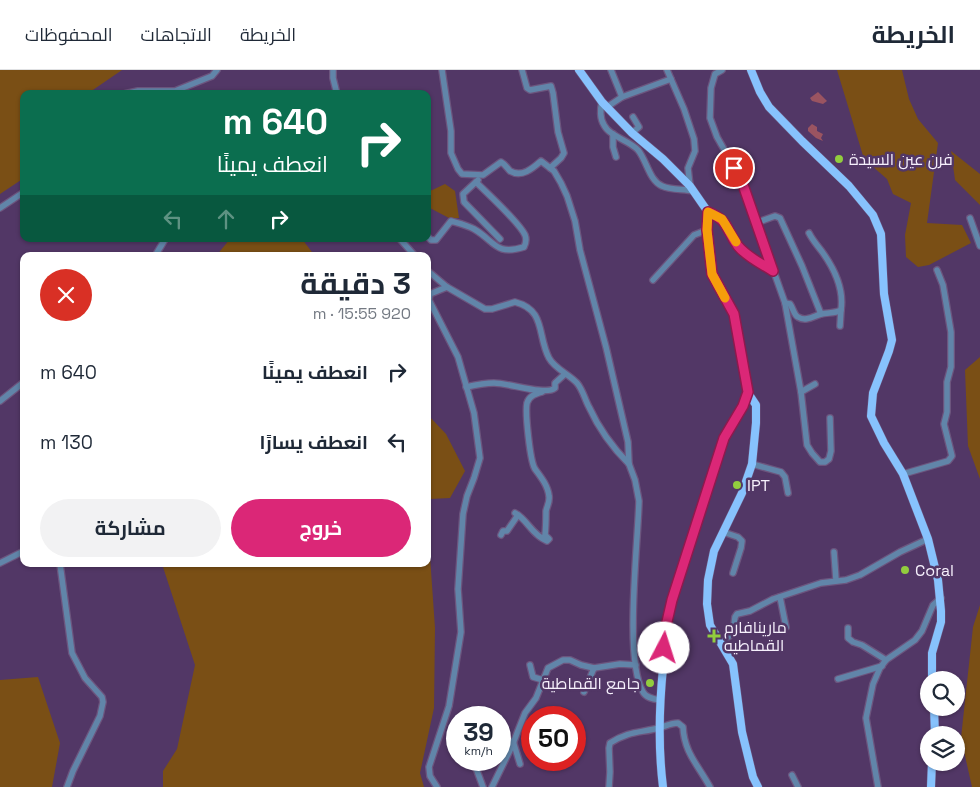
<!DOCTYPE html>
<html lang="ar">
<meta charset="utf-8">
<style>
body{margin:0;font-family:"Space Grotesk",Cairo,sans-serif;background:#f2f2f3;color:#1f2937;direction:rtl;height:100vh;display:flex;flex-direction:column;font-size:19px;white-space:nowrap}
*{box-sizing:border-box;margin:0}
p{font-size:16px;color:#747a83}
.icon{flex:none;width:28px;height:28px;fill:none;stroke:currentColor;stroke-width:2;stroke-linecap:round;stroke-linejoin:round}
.map{position:relative;flex:1;overflow:hidden;direction:ltr}
.side{position:absolute;left:20px;top:182px;width:411px;height:315px;display:flex;flex-direction:column;background:#fff;border-radius:10px;box-shadow:0 1px 4px #0004;direction:rtl}
.side>*{flex:none}
.guide{position:absolute;left:20px;top:20px;width:411px;height:152px;border-radius:10px;box-shadow:0 1px 4px #0004;direction:rtl;background:#0b6e4f;color:#fff;overflow:hidden}
.fabs{position:absolute;left:920px;top:601px;display:grid;gap:10px}
.fabs a{display:grid;place-items:center;width:45px;height:45px;border-radius:50%;background:#fff;box-shadow:0 1px 4px #0004;font-size:25px}
.speed{position:absolute;left:446px;top:636px;display:flex;gap:10px;font-size:25px;font-weight:700;text-align:center}
.speed>*{display:grid;place-content:center;width:65px;height:65px;border-radius:50%;background:#fff;box-shadow:0 1px 4px #0004;line-height:1}
.speed small{font-size:12px;font-weight:400}
.speed .limit{border:8px solid #d22;background:#fff;color:#111}
.pin{position:absolute;display:grid;place-items:center;width:42px;height:42px;color:#fff;margin:-21px;border:2px solid #fff;border-radius:50%;box-shadow:0 1px 5px #0007}
.me{position:absolute;width:55px;margin:-28px;rotate:5deg;stroke-linejoin:round;filter:drop-shadow(0 0 4px #0008)}
.turn{display:flex;align-items:center;gap:18px;height:105px;padding:0 20px;font-size:22px}
.turn .icon{width:65px;height:65px;stroke-width:2.5}
.turn b{display:block;font-size:35px;line-height:42px}
.lanes{display:flex;align-items:center;height:48px;padding:0 20px;background:#0003;justify-content:center;gap:25px;direction:ltr}
.lanes .off{opacity:.35}
.round{display:grid;place-items:center;flex:none;width:52px;height:52px;border-radius:26px;background:#f2f2f3}
.summary{display:flex;align-items:center;justify-content:space-between;height:85px;padding:0 20px}
h1{font-size:30px;font-weight:700;line-height:38px}
.primary-button{display:flex;gap:10px;margin-top:auto;padding:10px 20px}
.primary-button a{flex:1;height:58px;border-radius:30px;background:#db2777;color:#fff;font-size:20px;font-weight:700;line-height:58px;text-align:center}
.primary-button a+a{background:#f2f2f3;color:#1f2937}
ul{padding:0;list-style:none}
li{display:flex;align-items:center;gap:15px;height:70px;padding:0 20px}
li div{flex:1}
li b{display:block;font-size:19px}
li em{font-style:normal}
header{display:flex;align-items:center;gap:30px;box-sizing:border-box;height:70px;padding:0 25px;background:#fff;border-bottom:1px solid #e0e1e3}
header strong{font-size:24px}
nav{display:flex;gap:28px;margin-inline-start:auto;font-size:18px}
.map>svg:first-child{display:block}
.green{fill:#7a4f15}
.water{fill:#9a5461}
.lines{fill:none;stroke-linecap:round;stroke-linejoin:round}
.minor-casing{stroke:#6c557e;stroke-width:8}
.major-casing{stroke:#6c557e;stroke-width:9}
.minor{stroke:#6185a9;stroke-width:5.5}
.major{stroke:#87c2fd;stroke-width:8}
.route-casing{stroke:#8e194d;stroke-width:12}
.route{stroke:#db2777;stroke-width:9}
.slow{stroke:#f59e0b;stroke-width:9}
.poi-dot{fill:#92cd3e;stroke:#523766;stroke-width:2}
.labels{text-anchor:middle;dominant-baseline:central;stroke-width:5;stroke-linejoin:round;paint-order:stroke}
.poi-label{font-size:16px;fill:#f6f0fc;stroke:#523766;text-anchor:start}
</style>
<header>
<strong>الخريطة</strong>
<nav><a>الخريطة</a><a>الاتجاهات</a><a>المحفوظات</a></nav>
</header>
<div class="map">
<svg width="980" height="717" viewBox="0 0 980 717">
<rect width="100%" height="100%" fill="#523766"/>
<!-- green -->
<g class="green">
<path d="M0,0H122L87,24H24V108L0,124Z"/>
<path d="M837,0H902L909,29L918,49L938,73L927,153L962,155L971,173L929,195L918,197L906,187L905,165L911,133L893,124L887,109L864,89Z"/>
<path d="M951,81L980,104V135L955,110Z"/>
<path d="M445,114L455,121L459,148H449L428,137V122Z"/>
<path d="M230,169H302L315,186H216Z"/>
<path d="M980,287V409L968,376L965,300Z"/>
<path d="M428,345L446,364L465,401L450,428L430,429L429,472L435,558L434,638L420,703L424,717H163V701L177,679L195,595L162,494H428Z"/>
<path d="M980,535V717H972L961,668L973,557Z"/>
<path d="M38,607L60,673L52,717H0V610Z"/>
</g>
<!-- water -->
<g class="water">
<path d="M818,22L827,31L823,34L812,31L810,28Z"/>
<path d="M812,54L817,57V61L823,64L821,68L823,71L816,68L808,61V58Z"/>
</g>
<g class="lines">
<defs>
<g id="minor">
<path d="M333,0V8L337,24"/>
<path d="M442,0L451,61V83L458,99L462,104L483,105L501,92C505,94 507,98 510,101C522,108 533,98 541,91L554,101L561,113L567,126L575,151L580,180L606,277L628,372L629,394L635,410L639,431C638,473 624,590 643,622C646,628 654,629 660,630"/>
<path d="M522,0L527,18L530,20L551,16L553,23L558,62L564,83L561,88L550,98"/>
<path d="M611,0L622,27"/>
<path d="M667,0L684,39L694,69L695,81L688,98L690,116"/>
<path d="M722,0L715,4L711,18L710,48L717,67L741,109L785,233L801,322L807,375L812,383L820,392H825L829,389L831,381L830,348"/>
<path d="M124,24L138,21H175L212,6L217,0"/>
<path d="M602,32C600,39 600,49 604,55C610,67 629,70 638,80C647,91 649,110 662,116C670,120 684,119 693,121"/>
<path d="M607,37L622,27L671,9"/>
<path d="M632,63L639,57L633,47"/>
<path d="M613,64V77L616,87"/>
<path d="M478,110L463,124L464,132L500,169"/>
<path d="M0,138L24,122"/>
<path d="M708,142C731,151 725,159 738,176C748,188 761,193 773,201"/>
<path d="M970,148L980,176"/>
<path d="M756,153L775,146L780,148L802,196L821,244"/>
<path d="M428,167L431,170H436L451,151C458,153 467,155 474,159C495,171 495,186 524,177C526,173 527,170 525,165C519,152 488,124 476,112"/>
<path d="M400,169L415,186"/>
<path d="M155,186L164,171"/>
<path d="M428,201L447,217L485,239H492L515,232C546,240 537,265 549,288C555,299 569,304 577,313C583,320 585,330 589,337C599,359 612,377 629,394"/>
<path d="M653,210L694,165L707,160"/>
<path d="M785,233L790,234C793,238 794,245 798,247C806,252 814,246 821,244C828,242 834,244 841,240C844,220 835,200 823,183C818,176 813,171 809,163"/>
<path d="M840,256L841,240"/>
<path d="M466,317C475,315 485,313 494,313C509,313 546,326 555,318V313L565,304"/>
<path d="M801,322L815,314"/>
<path d="M0,331L24,312"/>
<path d="M752,394L781,402L785,407L788,423"/>
<path d="M903,404L948,391L952,386L944,354L947,342V312L951,297V262L943,215L937,200"/>
<path d="M515,443C528,450 531,464 547,471L549,469L545,465C546,457 546,449 546,441C547,436 550,432 549,426C548,416 541,407 535,399C530,391 525,343 527,333C529,326 535,324 542,322"/>
<path d="M723,462L738,467L742,471L741,478L733,503"/>
<path d="M501,465L503,461H507L518,445"/>
<path d="M834,482L836,510"/>
<path d="M0,493L24,481"/>
<path d="M60,494L72,583L85,608L102,627L103,632L100,646L73,701L67,717"/>
<path d="M780,527L786,557"/>
<path d="M848,558V568L853,572L862,575L886,590"/>
<path d="M721,573L733,563L735,547L737,544L750,541L773,529L821,513L846,510L860,505L900,482L928,469"/>
<path d="M530,595L533,607L543,610"/>
<path d="M838,609L882,596"/>
<path d="M584,622L594,598"/>
<path d="M513,671L520,694"/>
<path d="M473,690L483,717"/>
<path d="M792,705L798,717"/>
<path d="M437,717L430,706L429,697L449,636L461,562L458,519L463,444L467,426L474,408L480,388L474,343L458,287L429,230L430,224L447,217"/>
<path d="M492,717L512,676L525,643L536,628L548,598L563,590H570L581,595L594,598L620,594L636,595"/>
<path d="M609,717L610,702L609,678L610,673C629,661 639,663 659,658C666,656 671,653 678,653L683,657C684,682 698,695 710,717"/>
<path d="M878,717L866,648L873,614L880,598L886,590L915,570L922,561L933,535L941,528"/>
</g>
<g id="major">
<path d="M579,0L602,32L632,63L663,89L690,116L708,142L707,160L713,204L734,244L739,269L748,323L743,336L724,368L672,530C666,554 665,574 663,598C659,638 658,677 663,717"/>
<path d="M751,0L760,22L769,37L802,71L849,116L873,145L881,164L884,224L892,270L889,281L873,323L871,346L884,373L903,404L928,469L938,510L941,541V552L932,583V610"/>
<path d="M748,323L756,335V353L752,394L742,423L714,481L708,510L707,534L710,555L733,594L742,662L753,707L758,717"/>
<path d="M934,638L935,665"/>
<path d="M931,717L932,692"/>
</g>
</defs>
<!-- minor casing -->
<use href="#minor" class="minor-casing"/>
<!-- major casing -->
<use href="#major" class="major-casing"/>
<!-- minor -->
<use href="#minor" class="minor"/>
<!-- major -->
<use href="#major" class="major"/>
</g>
<g class="lines">
<defs>
<path id="route" d="M664,578L666,556L672,530L724,368L743,336L748,322L734,244L712,204L707,160L708,142C730,151 725,159 738,176C748,188 761,193 773,201L741,109L734,98"/>
</defs>
<!-- route casing -->
<use href="#route" class="route-casing"/>
<!-- route -->
<use href="#route" class="route"/>
<!-- slow -->
<path class="slow" d="M725,228L712,204L707,160L708,142L722,149L736,172"/>
</g>
<!-- markers -->
<g class="poi-dot">
<circle cx="839" cy="89" r="5"/>
<circle cx="737" cy="415" r="5"/>
<circle cx="905" cy="500" r="5"/>
<path d="M711.5 558.5h5v5h5v5h-5v5h-5v-5h-5v-5h5z"/>
<circle cx="650" cy="613" r="5"/>
</g>
<g class="labels">
<!-- poi labels -->
<g class="poi-label">
<text x="849" y="89">فرن عين السيدة</text>
<text x="747" y="415">IPT</text>
<text x="915" y="500">Coral</text>
<text x="724" y="557">مارينافارم<tspan x="724" dy="18">القماطيه</tspan></text>
<text x="640" y="613" text-anchor="end">جامع القماطية</text>
</g>
</g>
</svg>
<div class="fabs">
<a><svg class="icon" aria-label="search" viewBox="0 0 24 24"><circle cx="10" cy="10" r="6"/><path d="M15 15l6 6"/></svg></a>
<a><svg class="icon" aria-label="layers" viewBox="0 0 24 24"><path d="M12 4l9 5-9 5-9-5zM3 14l9 5 9-5"/></svg></a>
</div>
<div class="speed"><div>39<small>km/h</small></div><div class="limit">50</div></div>
<div class="pin" style="left:734px;top:98px;background:#d93025"><svg class="icon" aria-label="arrive" viewBox="0 0 24 24"><path d="M6 21V4h12l-3 4 3 4H6"/></svg></div>
<svg class="me" style="left:664px;top:578px" viewBox="-20 -20 40 40"><circle r="19" fill="#fff"/><path d="M0-13L10 11 0 6-10 11z" fill="#db2777"/></svg>
<div class="guide">
<div class="turn"><svg class="icon" aria-label="right" viewBox="0 0 24 24"><path d="M7 20v-9h11M14 6l5 5-5 5"/></svg><div><b>640 m</b>انعطف يمينًا</div></div>
<div class="lanes"><svg class="icon off" aria-label="left" viewBox="0 0 24 24"><path d="M17 20v-9H6M10 6l-5 5 5 5"/></svg><svg class="icon off" aria-label="ahead" viewBox="0 0 24 24"><path d="M12 20V5M6 11l6-6 6 6"/></svg><svg class="icon" aria-label="right" viewBox="0 0 24 24"><path d="M7 20v-9h11M14 6l5 5-5 5"/></svg></div>
</div>
<section class="side">
<div class="summary"><div><h1>3 دقيقة</h1><p>920 m · 15:55</p></div><a class="round" style="background:#d93025;color:#fff"><svg class="icon" aria-label="close" viewBox="0 0 24 24"><path d="M6 6l12 12M18 6L6 18"/></svg></a></div>
<ul>
<li><svg class="icon" aria-label="right" viewBox="0 0 24 24"><path d="M7 20v-9h11M14 6l5 5-5 5"/></svg><div><b>انعطف يمينًا</b></div><em>640 m</em></li>
<li><svg class="icon" aria-label="left" viewBox="0 0 24 24"><path d="M17 20v-9H6M10 6l-5 5 5 5"/></svg><div><b>انعطف يسارًا</b></div><em>130 m</em></li>
</ul>
<div class="primary-button"><a>خروج</a><a>مشاركة</a></div>
</section>
</div>
